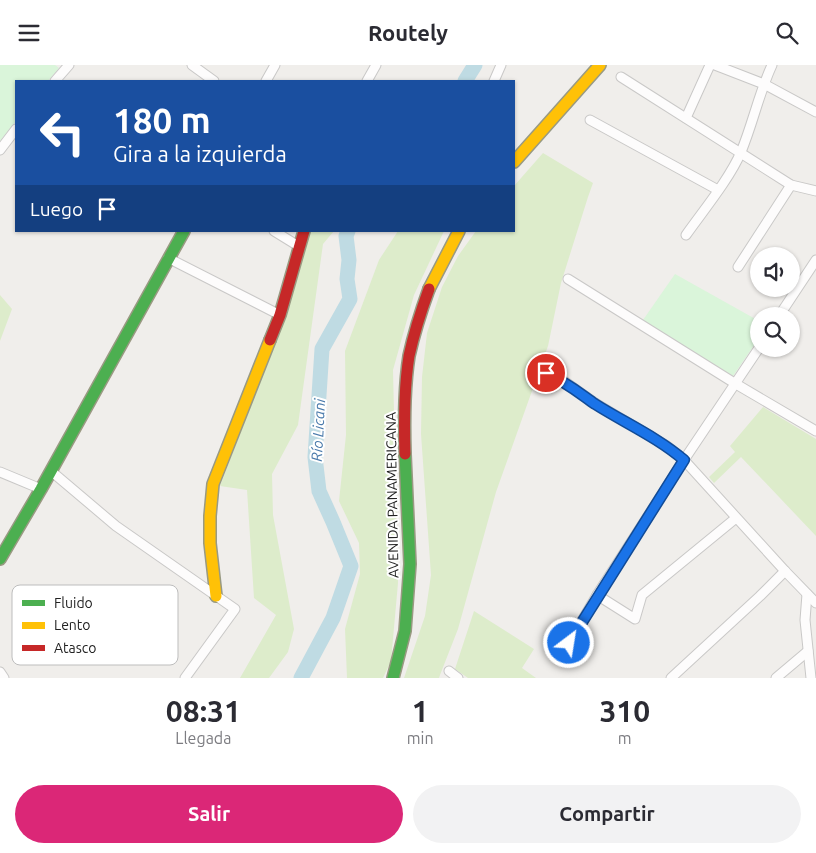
<!DOCTYPE html>
<html lang="es">
<meta charset="utf-8">
<style>
body{margin:0;font-family:Ubuntu,sans-serif;background:#f2f2f3;color:#2b2b33;height:100vh;display:flex;flex-direction:column;font-size:19px;white-space:nowrap}
*{box-sizing:border-box;margin:0}
p{font-size:16px;color:#7c7c81}
.icon{flex:none;width:28px;height:28px;fill:none;stroke:currentColor;stroke-width:2;stroke-linecap:round;stroke-linejoin:round}
.map{position:relative;height:613px;overflow:hidden}
.sheet{display:flex;flex-direction:column;background:#fff;flex:1}
.sheet>*{flex:none}
.hud{position:absolute;left:15px;top:15px;width:500px;height:152px;border-radius:0px;box-shadow:0 1px 4px #0004;background:#1a4fa0;color:#fff;overflow:hidden}
.buttons{position:absolute;left:750px;top:182px;display:grid;gap:10px}
.buttons a{display:grid;place-items:center;width:50px;height:50px;border-radius:50%;background:#fff;box-shadow:0 1px 4px #0004;font-size:25px}
.pin{position:absolute;display:grid;place-items:center;width:42px;height:42px;color:#fff;margin:-21px;border:2px solid #fff;border-radius:50%;box-shadow:0 1px 5px #0007}
.me{position:absolute;width:55px;margin:-28px;rotate:31deg;stroke-linejoin:round;filter:drop-shadow(0 0 4px #0008)}
.turn{display:flex;align-items:center;gap:18px;height:105px;padding:0 15px;font-size:22px}
.turn .icon{width:65px;height:65px;stroke-width:2.5}
.turn b{display:block;font-size:35px;line-height:42px}
.then{display:flex;align-items:center;height:48px;padding:0 15px;background:#0003;gap:10px;font-size:19px}
.eta{display:flex;justify-content:space-evenly;align-items:center;height:85px;text-align:center}
.eta b{font-size:30px;font-weight:700;line-height:35px}
.action{display:flex;gap:10px;margin-top:auto;padding:10px 15px}
.action a{flex:1;height:58px;border-radius:30px;background:#db2777;color:#fff;font-size:20px;font-weight:700;line-height:58px;text-align:center}
.action a+a{background:#f2f2f3;color:#2b2b33}
header{display:flex;justify-content:space-between;align-items:center;height:65px;padding:0 15px;background:#fff;font-size:22px;font-weight:700}
.map>svg:first-child{display:block}
.grass{fill:#ddeccb}
.park{fill:#daf5da}
.lines{fill:none;stroke-linecap:round;stroke-linejoin:round}
.river{stroke:#bfdbe3;stroke-width:15}
.street-casing{stroke:#c9c8c7;stroke-width:11}
.fast-casing{stroke:#999a82;stroke-width:14}
.slow-casing{stroke:#999a82;stroke-width:14}
.jam-casing{stroke:#999a82;stroke-width:14}
.street{stroke:#fdfcfc;stroke-width:9}
.fast{stroke:#4caf50;stroke-width:11}
.slow{stroke:#ffc107;stroke-width:11}
.jam{stroke:#c62828;stroke-width:11}
.route-casing{stroke:#114b97;stroke-width:12}
.route{stroke:#1a73e8;stroke-width:9}
.labels{text-anchor:middle;dominant-baseline:central;stroke-width:4;stroke-linejoin:round;paint-order:stroke}
.street-label{font-size:14px;fill:#222;stroke:#fff}
.water-label{font-size:15px;font-style:italic;fill:#4a7aab;stroke:#fff}
.key{fill:#fff;stroke:#bdbdbd;stroke-width:1}
.key-label{font-size:14px;fill:#222}
</style>
<header><svg class="icon" aria-label="menu" viewBox="0 0 24 24"><path d="M4 6h16M4 12h16M4 18h16"/></svg>Routely<svg class="icon" aria-label="search" viewBox="0 0 24 24"><circle cx="10" cy="10" r="6"/><path d="M15 15l6 6"/></svg></header>
<div class="map">
<svg width="816" height="613" viewBox="0 0 816 613">
<rect width="100%" height="100%" fill="#f0eeeb"/>
<!-- grass -->
<g class="grass">
<path d="M543,88L593,118L588,132L561,218L548,281L496,427L458,564L440,610L439,613H404L425,551L431,510L421,369L422,312L427,268L442,222L458,191L476,166H514V121Z"/>
<path d="M309,166H334L323,179L298,360L272,409L273,450L294,564L288,587L269,613H240L276,550L254,533L247,425L220,421L287,246Z"/>
<path d="M398,166H444L414,230L393,305L398,518L391,596L383,613H347L345,564L360,509L359,478L339,436L346,370L345,286L379,195Z"/>
<path d="M0,230L12,244L0,276Z"/>
<path d="M763,342L816,374V471L741,392L714,418L709,412L735,387L730,381Z"/>
<path d="M474,546L534,584L522,603L536,613H468L455,604Z"/>
</g>
<!-- park -->
<g class="park">
<path d="M0,0H55L59,3L48,16H16V56L0,76Z"/>
<path d="M675,209L759,256V273L733,311L643,255Z"/>
</g>
<g class="lines">
<!-- river -->
<g class="river">
<path d="M465,16L475,0"/>
<path d="M301,613L333,553L351,501L333,457L319,426L315,392L322,284L350,234L347,214L349,195L346,171L348,166"/>
</g>
<defs>
<g id="street">
<path d="M192,0L214,16"/>
<path d="M715,0L764,19L816,47"/>
<path d="M621,12L791,120L816,126"/>
<path d="M55,16L69,0"/>
<path d="M266,16L275,0"/>
<path d="M367,16L376,0"/>
<path d="M494,16L501,0"/>
<path d="M686,53L710,0"/>
<path d="M590,55L718,125"/>
<path d="M0,85L16,64"/>
<path d="M274,166L300,182"/>
<path d="M686,170C703,146 730,113 741,87C753,58 759,28 772,0"/>
<path d="M168,193L280,250"/>
<path d="M738,202L791,120"/>
<path d="M568,214L736,319L816,366"/>
<path d="M779,251L816,195"/>
<path d="M546,308L564,316L595,338L667,381L684,395L785,506L816,538"/>
<path d="M51,406L116,461L235,544L185,613"/>
<path d="M0,407L41,424"/>
<path d="M807,529L805,555L811,613"/>
<path d="M597,530L635,554L642,530L736,453"/>
<path d="M560,593L597,530L684,395L759,283"/>
<path d="M449,606L458,613"/>
<path d="M0,607L4,613"/>
<path d="M671,613L760,531L785,506"/>
<path d="M776,613L808,586"/>
</g>
<g id="fast">
<path d="M0,494L41,424L184,166"/>
<path d="M393,613L405,566L410,499L405,389"/>
</g>
<g id="slow">
<path d="M514,97L600,0"/>
<path d="M429,224L459,166"/>
<path d="M216,531L210,478V451L213,419L270,275"/>
</g>
<g id="jam">
<path d="M270,275L280,250L304,166"/>
<path d="M405,389C404,357 404,323 409,291C414,268 421,246 429,224"/>
</g>
</defs>
<!-- street casing -->
<use href="#street" class="street-casing"/>
<!-- fast casing -->
<use href="#fast" class="fast-casing"/>
<!-- slow casing -->
<use href="#slow" class="slow-casing"/>
<!-- jam casing -->
<use href="#jam" class="jam-casing"/>
<!-- street -->
<use href="#street" class="street"/>
<!-- fast -->
<use href="#fast" class="fast"/>
<!-- slow -->
<use href="#slow" class="slow"/>
<!-- jam -->
<use href="#jam" class="jam"/>
</g>
<g class="lines">
<defs>
<path id="route" d="M546,308C566,317 578,327 595,339C625,358 657,372 684,395L569,578"/>
</defs>
<!-- route casing -->
<use href="#route" class="route-casing"/>
<!-- route -->
<use href="#route" class="route"/>
</g>
<g class="labels">
<!-- street labels -->
<g class="street-label">
<text transform="translate(392 430) rotate(-91)">AVENIDA PANAMERICANA</text>
</g>
<!-- water labels -->
<g class="water-label">
<text transform="translate(318 365) rotate(-87)">Río Licani</text>
</g>
</g>
<!-- legend -->
<rect x="12" y="520" width="166" height="80" rx="8" class="key"/>
<rect x="22" y="535" width="23" height="6" fill="#4caf50"/>
<rect x="22" y="557" width="23" height="7" fill="#ffc107"/>
<rect x="22" y="580" width="23" height="6" fill="#c62828"/>
<g class="key-label">
<text x="54" y="543">Fluido</text>
<text x="54" y="565">Lento</text>
<text x="54" y="588">Atasco</text>
</g>
</svg>
<div class="buttons">
<a><svg class="icon" aria-label="sound" viewBox="0 0 24 24"><path d="M4 9h4l5-4v14l-5-4H4zM17 9q2 3 0 6"/></svg></a>
<a><svg class="icon" aria-label="search" viewBox="0 0 24 24"><circle cx="10" cy="10" r="6"/><path d="M15 15l6 6"/></svg></a>
</div>
<div class="pin" style="left:546px;top:308px;background:#d93025"><svg class="icon" aria-label="arrive" viewBox="0 0 24 24"><path d="M6 21V4h12l-3 4 3 4H6"/></svg></div>
<svg class="me" style="left:569px;top:578px" viewBox="-20 -20 40 40"><circle r="17" fill="#1a73e8" stroke="#fff" stroke-width="3"/><path d="M0-11L8 9 0 5-8 9z" fill="#fff"/></svg>
<div class="hud">
<div class="turn"><svg class="icon" aria-label="left" viewBox="0 0 24 24"><path d="M17 20v-9H6M10 6l-5 5 5 5"/></svg><div><b>180 m</b>Gira a la izquierda</div></div>
<div class="then">Luego<svg class="icon" aria-label="arrive" viewBox="0 0 24 24"><path d="M6 21V4h12l-3 4 3 4H6"/></svg></div>
</div>
</div>
<section class="sheet">
<div class="eta">
<div><b>08:31</b><p>Llegada</p></div>
<div><b>1</b><p>min</p></div>
<div><b>310</b><p>m</p></div>
</div>
<div class="action"><a>Salir</a><a>Compartir</a></div>
</section>
